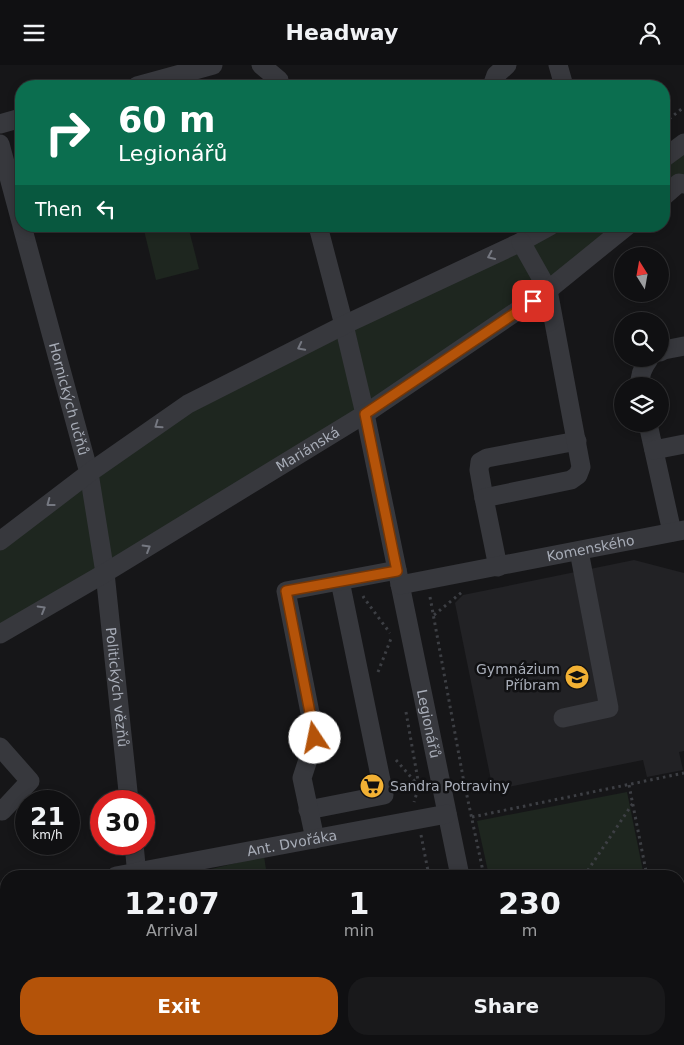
<!DOCTYPE html>
<meta charset="utf-8">
<style>
body{margin:0;font-family:"DejaVu Sans",sans-serif;background:#19191b;color:#f1f3f6;height:100vh;display:flex;flex-direction:column;font-size:19px;white-space:nowrap}
*{box-sizing:border-box;margin:0}
p{font-size:16px;color:#9c9d9f}
.icon{flex:none;width:28px;height:28px;fill:none;stroke:currentColor;stroke-width:2;stroke-linecap:round;stroke-linejoin:round}
.map{position:relative;flex:1;overflow:hidden}
.drawer{position:absolute;left:0px;top:805px;width:685px;height:175px;display:flex;flex-direction:column;background:#101012;border-radius:20px 20px 0 0;box-shadow:0 2px 8px #0003,0 0 0 1px #303032}
.drawer>*{flex:none}
.banner{position:absolute;left:15px;top:15px;width:655px;height:152px;border-radius:20px;box-shadow:0 2px 8px #0003,0 0 0 1px #303032;background:#0b6e4f;color:#fff;overflow:hidden}
.needle{width:32px;rotate:349deg}
.fabs{position:absolute;left:614px;top:182px;display:grid;gap:10px}
.fabs a{display:grid;place-items:center;width:55px;height:55px;border-radius:50%;background:#101012;box-shadow:0 2px 8px #0003,0 0 0 1px #303032;font-size:25px}
.speed{position:absolute;left:15px;top:725px;display:flex;gap:10px;font-size:25px;font-weight:700;text-align:center}
.speed>*{display:grid;place-content:center;width:65px;height:65px;border-radius:50%;background:#101012;box-shadow:0 2px 8px #0003,0 0 0 1px #303032;line-height:1}
.speed small{font-size:12px;font-weight:400}
.speed .limit{border:8px solid #d22;background:#fff;color:#111}
.pin{position:absolute;display:grid;place-items:center;width:42px;height:42px;color:#fff;margin:-21px;border-radius:10px;box-shadow:0 2px 8px #0006}
.me{position:absolute;width:55px;margin:-28px;rotate:349deg;stroke-linejoin:round;filter:drop-shadow(0 0 4px #0008)}
.turn{display:flex;align-items:center;gap:18px;height:105px;padding:0 20px;font-size:22px}
.turn .icon{width:65px;height:65px;stroke-width:2.5}
.turn b{display:block;font-size:35px;line-height:42px}
.then{display:flex;align-items:center;height:48px;padding:0 20px;background:#0003;gap:10px;font-size:19px}
.eta{display:flex;justify-content:space-evenly;align-items:center;height:85px;text-align:center}
.eta b{font-size:30px;font-weight:700;line-height:35px}
.button{display:flex;gap:10px;margin-top:auto;padding:10px 20px}
.button a{flex:1;height:58px;border-radius:20px;background:#b45309;color:#fff;font-size:20px;font-weight:700;line-height:58px;text-align:center}
.button a+a{background:#19191b;color:#f1f3f6}
header{display:flex;justify-content:space-between;align-items:center;height:65px;padding:0 20px;background:#101012;font-size:22px;font-weight:700}
.map>svg:first-child{display:block}
.built{fill:#222225}
.green{fill:#1e261f}
.lines{fill:none;stroke-linecap:round;stroke-linejoin:round}
.path{stroke:#3d3f44;stroke-width:3;stroke-dasharray:2.5 4;stroke-linecap:butt}
.minor{stroke:#37383d;stroke-width:19}
.oneway{stroke:#757881}
.route-casing{stroke:#753606;stroke-width:12}
.route{stroke:#b45309;stroke-width:9}
.labels{text-anchor:middle;dominant-baseline:central;stroke-width:5;stroke-linejoin:round;paint-order:stroke}
.street-label{font-size:14px;fill:#a8adb8;stroke:#111113}
.poi-label{font-size:14px;fill:#a8adb8;stroke:#111113;text-anchor:end}
</style>
<header><svg class="icon" aria-label="menu" viewBox="0 0 24 24"><path d="M4 6h16M4 12h16M4 18h16"/></svg>Headway<svg class="icon" aria-label="person" viewBox="0 0 24 24"><circle cx="12" cy="8" r="4"/><path d="M4 21q1-7 8-7t8 7"/></svg></header>
<div class="map">
<svg width="684" height="980" viewBox="0 0 684 980">
<rect width="100%" height="100%" fill="#161618"/>
<!-- built -->
<path class="built" d="M634,495L684,508V686L679,687L683,705L647,712L643,695L493,725L455,538L463,530Z"/>
<!-- green -->
<g class="green">
<path d="M684,78V119L664,131V93Z"/>
<path d="M143,161H188L199,204L156,215Z"/>
<path d="M549,161H627L548,225L0,569V476L188,339Z"/>
<path d="M627,727L644,811H489L477,756Z"/>
<path d="M264,791L267,811H183Z"/>
<path d="M684,888V980H523L522,974H679V890Z"/>
<path d="M182,974H279L280,980H181Z"/>
</g>
<g class="lines">
<!-- path -->
<g class="path">
<path d="M664,58L684,42"/>
<path d="M363,531L364,533L390,568"/>
<path d="M430,532L463,712L484,811"/>
<path d="M434,550L462,527"/>
<path d="M378,607L392,571"/>
<path d="M406,647L419,721L414,737"/>
<path d="M396,695L418,720"/>
<path d="M629,720L647,811"/>
<path d="M472,752L684,708"/>
<path d="M421,770L429,811"/>
<path d="M584,811L633,738"/>
<path d="M679,859L684,858"/>
<path d="M679,886L684,885"/>
<path d="M463,974L464,980"/>
<path d="M517,974L519,980"/>
</g>
<!-- minor -->
<g class="minor">
<path d="M261,0L279,15"/>
<path d="M558,0L564,21"/>
<path d="M137,21L213,0"/>
<path d="M492,21L496,10L507,0"/>
<path d="M0,59L21,53"/>
<path d="M0,79L21,157"/>
<path d="M664,93L684,78"/>
<path d="M664,131L679,118L684,119"/>
<path id="s1" d="M22,161L89,408L105,508L129,736"/>
<path id="s2" d="M318,161L344,260L365,349L460,811"/>
<path d="M660,287L664,285L684,281"/>
<path d="M640,321C639,310 643,302 649,294"/>
<path d="M648,359L672,467"/>
<path d="M654,385L684,379"/>
<path d="M484,433L479,405L480,397L487,393L577,376"/>
<path d="M0,476L89,408L188,339L344,260L521,177L550,161"/>
<path d="M498,502L484,433L571,415L578,410L581,402L548,225L521,177"/>
<path id="s3" d="M400,520L684,465"/>
<path id="s4" d="M0,569L105,508L365,349L548,225L627,161"/>
<path d="M563,653L609,643L579,486"/>
<path d="M0,682L30,716L2,746"/>
<path d="M308,745L384,730L340,516"/>
<path d="M315,774L302,713L315,673L286,526L397,505"/>
<path d="M134,779L137,811"/>
<path id="s5" d="M116,811L447,749"/>
<path d="M0,871L6,865"/>
<path d="M151,974V980"/>
<path d="M493,974L494,980"/>
</g>
</g>
<!-- one-way arrows -->
<defs><path id="oneway-chevron" d="M-2-3.5L2.5 0L-2 3.5" fill="none" stroke-width="1.6" stroke-linecap="round" stroke-linejoin="round" transform="scale(1.25)"/></defs>
<g class="oneway">
<use href="#oneway-chevron" transform="translate(491 191) rotate(155)"/>
<use href="#oneway-chevron" transform="translate(301 282) rotate(153)"/>
<use href="#oneway-chevron" transform="translate(158 360) rotate(145)"/>
<use href="#oneway-chevron" transform="translate(50 438) rotate(143)"/>
<use href="#oneway-chevron" transform="translate(147 483) rotate(-31)"/>
<use href="#oneway-chevron" transform="translate(42 544) rotate(-30)"/>
</g>
<g class="lines">
<defs>
<path id="route" d="M315,673L286,526L397,506L365,349L533,236"/>
</defs>
<!-- route casing -->
<use href="#route" class="route-casing"/>
<!-- route -->
<use href="#route" class="route"/>
</g>
<!-- icons -->
<defs>
<symbol id="school-disc" viewBox="-11 -11 22 22"><circle r="9.5" fill="#f2b134" stroke="#111113"/><path d="M0-5L7-2L0 1L-7-2ZM-4 1L0 2.5L4 1V4Q0 6-4 4Z" fill="#111"/></symbol>
<symbol id="supermarket-disc" viewBox="-11 -11 22 22"><circle r="9.5" fill="#f2b134" stroke="#111113"/><path d="M-6-5.5h2.5l.6 2H6L4.5 2H-2.5L-4.4-4H-6ZM-1.5 3.2a1.3 1.3 0 1 0 .1 0ZM3 3.2a1.3 1.3 0 1 0 .1 0Z" fill="#111"/></symbol>
</defs>
<g fill-rule="evenodd">
<use href="#school-disc" x="563" y="598" width="28" height="28"/>
<use href="#supermarket-disc" x="358" y="707" width="28" height="28"/>
</g>
<g class="labels">
<!-- street labels -->
<g class="street-label">
<text stroke="none"><textPath href="#s1" startOffset="179">Hornických učňů</textPath></text>
<text stroke="none"><textPath href="#s4" startOffset="359">Mariánská</textPath></text>
<text stroke="none"><textPath href="#s3" startOffset="194">Komenského</textPath></text>
<text stroke="none"><textPath href="#s1" startOffset="472">Politických vězňů</textPath></text>
<text stroke="none"><textPath href="#s2" startOffset="510">Legionářů</textPath></text>
<text stroke="none"><textPath href="#s5" startOffset="179">Ant. Dvořáka</textPath></text>
</g>
<!-- poi labels -->
<g class="poi-label">
<text x="560" y="604">Gymnázium<tspan x="560" dy="16">Příbram</tspan></text>
<text x="390" y="721" text-anchor="start">Sandra Potraviny</text>
</g>
</g>
</svg>
<div class="fabs">
<a><svg class="needle" viewBox="-14 -14 28 28"><path d="M0-13l5 13h-10z" fill="#e53935"/><path d="M0 13l5-13h-10z" fill="#9c9d9f"/></svg></a>
<a><svg class="icon" aria-label="search" viewBox="0 0 24 24"><circle cx="10" cy="10" r="6"/><path d="M15 15l6 6"/></svg></a>
<a><svg class="icon" aria-label="layers" viewBox="0 0 24 24"><path d="M12 4l9 5-9 5-9-5zM3 14l9 5 9-5"/></svg></a>
</div>
<div class="speed"><div>21<small>km/h</small></div><div class="limit">30</div></div>
<div class="pin" style="left:533px;top:236px;background:#d93025"><svg class="icon" aria-label="arrive" viewBox="0 0 24 24"><path d="M6 21V4h12l-3 4 3 4H6"/></svg></div>
<svg class="me" style="left:315px;top:673px" viewBox="-20 -20 40 40"><circle r="19" fill="#fff"/><path d="M0-13L10 11 0 6-10 11z" fill="#b45309"/></svg>
<div class="banner">
<div class="turn"><svg class="icon" aria-label="right" viewBox="0 0 24 24"><path d="M7 20v-9h11M14 6l5 5-5 5"/></svg><div><b>60 m</b>Legionářů</div></div>
<div class="then">Then<svg class="icon" aria-label="left" viewBox="0 0 24 24"><path d="M17 20v-9H6M10 6l-5 5 5 5"/></svg></div>
</div>
<section class="drawer">
<div class="eta">
<div><b>12:07</b><p>Arrival</p></div>
<div><b>1</b><p>min</p></div>
<div><b>230</b><p>m</p></div>
</div>
<div class="button"><a>Exit</a><a>Share</a></div>
</section>
</div>
